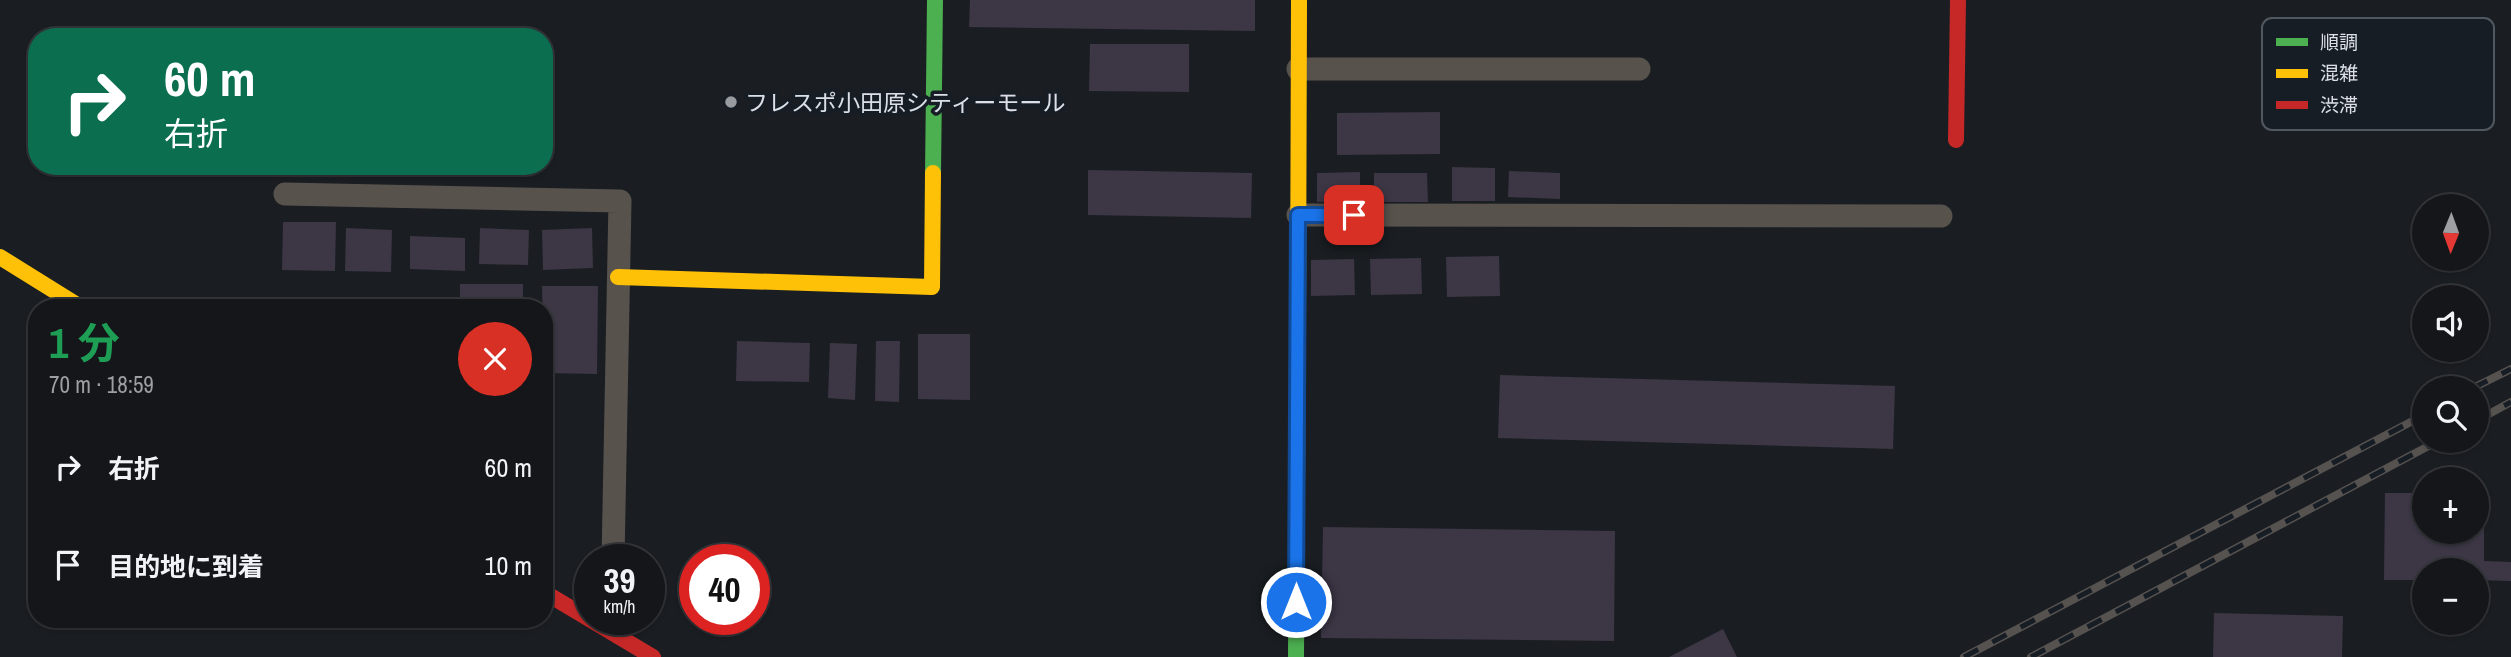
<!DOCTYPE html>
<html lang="ja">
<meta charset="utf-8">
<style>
body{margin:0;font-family:"Archivo Narrow","Noto Sans JP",sans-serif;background:#1d1f23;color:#f1f3f6;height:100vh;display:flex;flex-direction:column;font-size:26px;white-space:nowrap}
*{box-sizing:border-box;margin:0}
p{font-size:23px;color:#9d9fa2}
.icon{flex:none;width:38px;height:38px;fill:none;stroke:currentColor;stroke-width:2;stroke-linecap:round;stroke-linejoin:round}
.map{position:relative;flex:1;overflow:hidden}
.drawer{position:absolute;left:28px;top:299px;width:525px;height:329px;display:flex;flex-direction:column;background:#14161a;border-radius:28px;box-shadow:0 2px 5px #0004,0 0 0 2px #333539}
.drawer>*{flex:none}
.banner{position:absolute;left:28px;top:28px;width:525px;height:147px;border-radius:28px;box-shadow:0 2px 5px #0004,0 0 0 2px #333539;background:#0b6e4f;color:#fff;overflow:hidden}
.needle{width:46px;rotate:181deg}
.controls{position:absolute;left:2412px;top:194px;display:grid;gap:14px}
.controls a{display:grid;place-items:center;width:77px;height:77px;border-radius:50%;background:#14161a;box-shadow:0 2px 5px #0004,0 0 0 2px #333539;font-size:35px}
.speed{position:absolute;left:574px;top:544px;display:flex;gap:14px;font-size:35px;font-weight:700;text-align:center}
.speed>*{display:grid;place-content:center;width:91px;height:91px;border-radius:50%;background:#14161a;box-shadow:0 2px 5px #0004,0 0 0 2px #333539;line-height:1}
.speed small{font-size:18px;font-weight:400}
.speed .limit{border:10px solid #d22;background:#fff;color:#111}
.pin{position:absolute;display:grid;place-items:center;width:60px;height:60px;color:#fff;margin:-30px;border-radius:14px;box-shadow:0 4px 10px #0006}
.me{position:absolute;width:77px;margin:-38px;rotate:0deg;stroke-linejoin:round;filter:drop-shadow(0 0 5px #0008)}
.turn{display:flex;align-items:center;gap:24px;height:147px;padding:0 21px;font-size:32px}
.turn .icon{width:91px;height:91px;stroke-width:2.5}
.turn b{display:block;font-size:49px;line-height:60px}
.round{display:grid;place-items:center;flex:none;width:74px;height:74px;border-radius:37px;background:#1d1f23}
.overview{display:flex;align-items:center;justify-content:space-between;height:119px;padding:0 21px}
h1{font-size:42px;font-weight:700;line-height:52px;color:#1e9e55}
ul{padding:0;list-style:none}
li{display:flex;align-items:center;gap:21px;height:98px;padding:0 21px}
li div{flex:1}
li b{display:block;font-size:26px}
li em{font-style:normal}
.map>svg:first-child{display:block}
.building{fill:#3c3645}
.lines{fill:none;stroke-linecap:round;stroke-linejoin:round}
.lane{stroke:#58524d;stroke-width:23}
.fast{stroke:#4caf50;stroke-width:16}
.slow{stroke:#ffc107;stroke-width:16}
.jam{stroke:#c62828;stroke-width:16}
.rail-casing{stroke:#565250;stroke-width:8}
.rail{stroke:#171d25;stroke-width:5;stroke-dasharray:16;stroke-linecap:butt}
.route-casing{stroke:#114b97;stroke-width:18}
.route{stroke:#1a73e8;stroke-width:12}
.poi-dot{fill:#989ca1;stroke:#171d25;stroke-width:2.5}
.labels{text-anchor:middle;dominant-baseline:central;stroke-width:7;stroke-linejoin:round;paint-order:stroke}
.poi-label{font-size:23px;fill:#dce0e6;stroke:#171d25;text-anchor:start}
.key{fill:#171d25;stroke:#52585f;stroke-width:2}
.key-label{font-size:19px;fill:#dce0e6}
</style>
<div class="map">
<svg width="2511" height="657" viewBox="0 0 2511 657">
<rect width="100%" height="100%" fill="#1a1e22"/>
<!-- building -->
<g class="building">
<path d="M970,0H1255V31L969,27Z"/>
<path d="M1090,44H1189V92L1089,91Z"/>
<path d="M1440,112V154L1337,155V113Z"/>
<path d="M1452,167L1495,168V201H1452Z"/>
<path d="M1088,170L1252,173L1251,218L1088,215Z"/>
<path d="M1509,171L1560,173V199L1508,197Z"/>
<path d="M1360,172V201L1317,202V173Z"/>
<path d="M1374,173H1427L1428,202H1374Z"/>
<path d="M283,222H336L335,271L282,270Z"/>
<path d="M346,228L392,230L391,272L345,271Z"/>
<path d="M480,228L529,230L528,265L479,264Z"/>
<path d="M592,228L593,268L543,270L542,230Z"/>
<path d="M410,236L465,238V271L410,269Z"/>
<path d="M1499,256L1500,296L1447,297L1446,257Z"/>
<path d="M1421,258L1422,294L1371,295L1370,259Z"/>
<path d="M1354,259L1355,295L1311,296V260Z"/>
<rect x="460" y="284" width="63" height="24"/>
<path d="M542,286H598L597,374L544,373Z"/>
<path d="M918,334H970V400L918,399Z"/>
<path d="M737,341L810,343L809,382L736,381Z"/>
<path d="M876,341H900L899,402L875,401Z"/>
<path d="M830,343L857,344L855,400L828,398Z"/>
<path d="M1500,375L1895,386L1893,449L1498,438Z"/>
<path d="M2385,493H2424V532H2476V494H2484V561L2511,562V581L2476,580V570H2424V580H2384Z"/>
<path d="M1323,527L1615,531L1614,641L1321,638Z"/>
<path d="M2214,613L2343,616L2342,657H2213Z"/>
<path d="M1723,629L1737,657H1669Z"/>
</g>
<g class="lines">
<!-- lane -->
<g class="lane">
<path d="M1298,69H1639"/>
<path d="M285,194L620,201L613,560"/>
<path d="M1298,215L1941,216"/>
</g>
<!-- fast -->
<g class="fast">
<path d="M933,173L935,0"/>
<path d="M1296,657L1298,320"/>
</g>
<!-- slow -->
<g class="slow">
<path d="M0,257L82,308"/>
<path d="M618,277L932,287L933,173"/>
<path d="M1298,320L1299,0"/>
</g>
<!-- jam -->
<g class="jam">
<path d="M1956,140L1958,0"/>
<path d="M544,592L653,657"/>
</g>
<defs>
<g id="rail">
<path d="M2473,388L2511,369"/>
<path d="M2476,421L2511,402"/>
<path d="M1964,657L2424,415"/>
<path d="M2031,657L2438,441"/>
</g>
</defs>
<!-- rail casing -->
<use href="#rail" class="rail-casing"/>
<!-- rail -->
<use href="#rail" class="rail"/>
</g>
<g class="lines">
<defs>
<path id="route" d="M1296,602L1298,215H1354"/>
</defs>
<!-- route casing -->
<use href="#route" class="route-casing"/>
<!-- route -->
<use href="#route" class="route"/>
</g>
<!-- markers -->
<circle class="poi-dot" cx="731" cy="102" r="7"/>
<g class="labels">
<!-- poi labels -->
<g class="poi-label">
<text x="745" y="102">フレスポ小田原シティーモール</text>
</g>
</g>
<!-- legend -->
<rect x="2262" y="18" width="232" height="112" rx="10" class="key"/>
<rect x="2276" y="38" width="32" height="8" fill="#4caf50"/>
<rect x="2276" y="69" width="32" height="9" fill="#ffc107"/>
<rect x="2276" y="101" width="32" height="8" fill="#c62828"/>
<g class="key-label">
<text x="2320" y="49">順調</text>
<text x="2320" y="80">混雑</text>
<text x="2320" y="112">渋滞</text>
</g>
</svg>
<div class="controls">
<a><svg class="needle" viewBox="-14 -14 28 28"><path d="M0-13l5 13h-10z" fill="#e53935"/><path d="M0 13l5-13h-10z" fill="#9d9fa2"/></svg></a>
<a><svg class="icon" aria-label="sound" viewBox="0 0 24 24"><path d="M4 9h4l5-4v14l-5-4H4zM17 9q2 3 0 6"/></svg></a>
<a><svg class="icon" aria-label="search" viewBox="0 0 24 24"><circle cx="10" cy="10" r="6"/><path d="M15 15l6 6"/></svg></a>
<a>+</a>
<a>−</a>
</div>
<div class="speed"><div>39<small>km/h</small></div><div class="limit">40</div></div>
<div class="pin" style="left:1354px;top:215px;background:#d93025"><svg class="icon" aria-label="arrive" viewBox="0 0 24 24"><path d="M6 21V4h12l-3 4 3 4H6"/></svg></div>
<svg class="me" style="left:1296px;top:602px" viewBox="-20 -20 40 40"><circle r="17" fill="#1a73e8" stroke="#fff" stroke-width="3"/><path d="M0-11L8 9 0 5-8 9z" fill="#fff"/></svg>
<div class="banner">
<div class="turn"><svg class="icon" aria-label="right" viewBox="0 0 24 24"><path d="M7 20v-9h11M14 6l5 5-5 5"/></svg><div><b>60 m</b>右折</div></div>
</div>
<section class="drawer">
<div class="overview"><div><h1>1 分</h1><p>70 m · 18:59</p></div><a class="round" style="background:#d93025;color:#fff"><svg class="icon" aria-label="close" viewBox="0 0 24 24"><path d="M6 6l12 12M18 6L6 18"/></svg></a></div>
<ul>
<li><svg class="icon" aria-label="right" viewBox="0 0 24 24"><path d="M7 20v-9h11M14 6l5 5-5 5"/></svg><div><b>右折</b></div><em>60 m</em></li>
<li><svg class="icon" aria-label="arrive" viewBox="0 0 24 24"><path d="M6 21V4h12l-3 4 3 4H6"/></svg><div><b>目的地に到着</b></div><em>10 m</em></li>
</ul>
</section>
</div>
